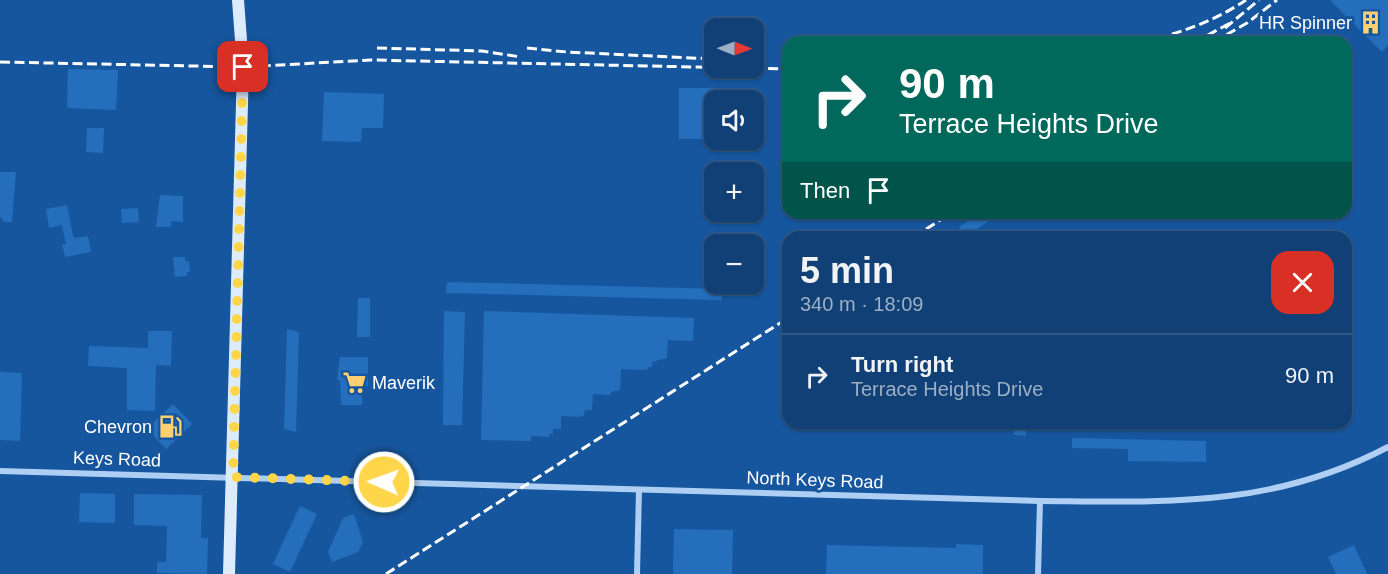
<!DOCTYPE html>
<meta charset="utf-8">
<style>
body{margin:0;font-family:Helvetica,sans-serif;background:#1e4b7e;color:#f1f3f6;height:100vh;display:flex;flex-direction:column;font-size:22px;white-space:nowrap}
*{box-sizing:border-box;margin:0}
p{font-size:20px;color:#9cafc5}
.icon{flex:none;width:33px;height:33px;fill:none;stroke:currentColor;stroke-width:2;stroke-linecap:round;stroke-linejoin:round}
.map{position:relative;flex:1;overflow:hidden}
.details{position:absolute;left:782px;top:231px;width:570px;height:198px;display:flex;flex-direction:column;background:#104076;border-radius:18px;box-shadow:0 2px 4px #0004,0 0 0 2px #305988}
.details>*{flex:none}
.banner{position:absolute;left:782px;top:36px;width:570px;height:183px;border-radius:18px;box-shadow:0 2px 4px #0004,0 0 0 2px #305988;background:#00695c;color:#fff;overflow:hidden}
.needle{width:39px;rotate:91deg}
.fabs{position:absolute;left:704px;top:18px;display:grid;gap:12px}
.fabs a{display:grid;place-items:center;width:60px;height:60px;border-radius:12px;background:#104076;box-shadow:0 2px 4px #0004,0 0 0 2px #305988;font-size:30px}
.pin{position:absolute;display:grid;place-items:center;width:51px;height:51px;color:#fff;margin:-26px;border-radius:12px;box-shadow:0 3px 9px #0006}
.me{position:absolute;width:66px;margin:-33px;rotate:272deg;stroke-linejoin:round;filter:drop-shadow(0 0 4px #0008)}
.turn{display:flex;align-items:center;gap:21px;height:126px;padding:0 18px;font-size:27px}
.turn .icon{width:78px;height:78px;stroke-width:2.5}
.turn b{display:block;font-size:42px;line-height:51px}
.then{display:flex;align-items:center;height:57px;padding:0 18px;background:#0003;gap:12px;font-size:22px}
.round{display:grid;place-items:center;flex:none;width:63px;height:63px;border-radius:18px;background:#1e4b7e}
.head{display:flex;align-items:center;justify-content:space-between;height:102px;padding:0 18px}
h1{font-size:36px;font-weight:700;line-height:45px}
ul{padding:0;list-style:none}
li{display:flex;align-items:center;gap:18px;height:84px;padding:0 18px;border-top:2px solid #305988}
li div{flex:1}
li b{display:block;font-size:22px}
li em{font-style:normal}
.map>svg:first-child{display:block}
.building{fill:#246ebc}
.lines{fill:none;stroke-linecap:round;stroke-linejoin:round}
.street{stroke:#aecff3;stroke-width:6}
.secondary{stroke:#ddecfd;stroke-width:12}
.rail{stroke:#fff;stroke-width:3;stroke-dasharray:10 4.5;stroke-linecap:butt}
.route{stroke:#ffd54a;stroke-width:10;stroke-dasharray:0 18}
.labels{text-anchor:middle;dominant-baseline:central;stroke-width:6;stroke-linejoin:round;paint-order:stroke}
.poi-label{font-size:18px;fill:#fff;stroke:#16569e;text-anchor:end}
.street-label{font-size:18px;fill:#fff;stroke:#16569e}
</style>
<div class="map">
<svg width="1388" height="574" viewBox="0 0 1388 574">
<rect width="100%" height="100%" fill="#16569e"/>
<!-- building -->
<g class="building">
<path d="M1330,0H1388V45L1382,52Z"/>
<path d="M68,69L118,70L116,110L67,108Z"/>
<path d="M679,88H740V100H714V139H679Z"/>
<path d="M324,92L384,94L383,128H362L361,142L322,141Z"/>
<path d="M87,128H104L103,153L86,152Z"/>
<path d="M0,172H16L12,222H4L0,216Z"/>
<path d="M160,195L183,196V222L171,221V227H156Z"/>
<path d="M67,205L73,236L75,238L88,236L91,252L65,257L62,244H66L62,225L49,228L46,209Z"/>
<path d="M138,208L139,222L122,223L121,209Z"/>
<path d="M980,213H1001L965,237L959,227Z"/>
<path d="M173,257H185L186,262L189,261L190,272H187V276L175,277Z"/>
<path d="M447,282L722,289V300L446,293Z"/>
<path d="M358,298H370V337H357Z"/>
<path d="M444,311L465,312L462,425H443Z"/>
<path d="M484,311L694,318L693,341L668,340L667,358L652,362V367H648L647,370L621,369L620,390L611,392V395L593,394L592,410H585L584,415L580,417L561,416V429H553V434H549V437L531,436V441L481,440Z"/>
<path d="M287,329L299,332L296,432L284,429Z"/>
<path d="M148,331H172L171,366L156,365L155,411L127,410V368L88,366L89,346L148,348Z"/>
<path d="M340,357H368V386H362V405H341L340,380H337Z"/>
<path d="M0,372L22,373L20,441L0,440Z"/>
<path d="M173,404L192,424L166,449L147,429Z"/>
<path d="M1014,423H1026V436L1014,435Z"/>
<path d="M1072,438L1206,441V462L1128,461V449L1072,448Z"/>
<path d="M80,493L115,494V523L79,522Z"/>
<path d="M134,494L202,495L201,538H208L207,574L157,573V562H166L167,526L134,525Z"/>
<path d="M300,506L317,514L290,572L273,564Z"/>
<path d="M354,514L363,542L358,552L332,562L328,552L343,518Z"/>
<path d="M674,529L733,530L732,574H673Z"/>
<path d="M956,544L983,545V574H826L827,545L956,548Z"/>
<path d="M1354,545L1367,574H1336L1328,557Z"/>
</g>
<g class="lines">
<!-- street -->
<g class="street">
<path d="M0,471L1040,501C1166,502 1272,508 1388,447"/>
<path d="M637,574L639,490"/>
<path d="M1038,574L1040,501"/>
</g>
<!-- secondary -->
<path class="secondary" d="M229,574L243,67L238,0"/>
<!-- rail -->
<g class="rail">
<path d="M1225,28L1259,0"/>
<path d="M1144,42C1180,33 1215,21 1246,0"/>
<path d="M1195,42L1232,22"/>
<path d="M1214,42L1247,23L1277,0"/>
<path d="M377,48L482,51L521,57"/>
<path d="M527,48L567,52L714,59"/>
<path d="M0,62L243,67L371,60L788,69"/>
<path d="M914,237L951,213"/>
<path d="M386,574L788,318"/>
</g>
</g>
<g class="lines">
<!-- route -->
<path class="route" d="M243,67L233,477L384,482"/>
</g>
<!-- icons -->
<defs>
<symbol id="building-bare" viewBox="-9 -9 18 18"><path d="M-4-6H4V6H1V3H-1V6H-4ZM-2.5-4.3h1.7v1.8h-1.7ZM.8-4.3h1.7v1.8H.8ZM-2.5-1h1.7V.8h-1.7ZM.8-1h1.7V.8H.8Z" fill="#ffd070" stroke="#16569e" stroke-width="2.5" paint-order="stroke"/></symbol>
<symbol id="supermarket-bare" viewBox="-9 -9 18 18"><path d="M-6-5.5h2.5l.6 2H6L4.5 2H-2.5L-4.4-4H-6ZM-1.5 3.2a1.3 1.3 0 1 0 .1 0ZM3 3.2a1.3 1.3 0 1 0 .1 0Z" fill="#ffd070" stroke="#16569e" stroke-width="2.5" paint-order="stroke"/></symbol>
<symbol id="fuel-bare" viewBox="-9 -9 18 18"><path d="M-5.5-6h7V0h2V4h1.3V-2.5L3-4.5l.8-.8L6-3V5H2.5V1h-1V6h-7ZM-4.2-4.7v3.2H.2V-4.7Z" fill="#ffd070" stroke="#16569e" stroke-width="2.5" paint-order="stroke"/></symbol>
</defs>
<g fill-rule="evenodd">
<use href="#building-bare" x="1354" y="6" width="33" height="33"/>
<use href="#supermarket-bare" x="338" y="366" width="33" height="33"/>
<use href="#fuel-bare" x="154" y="410" width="33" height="33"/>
</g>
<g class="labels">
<!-- poi labels -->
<g class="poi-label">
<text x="1352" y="23">HR Spinner</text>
<text x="372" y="383" text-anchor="start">Maverik</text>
<text x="152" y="427">Chevron</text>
</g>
<!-- street labels -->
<g class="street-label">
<text transform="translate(117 459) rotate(2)">Keys Road</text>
<text transform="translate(815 480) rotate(2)">North Keys Road</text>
</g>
</g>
</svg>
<div class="fabs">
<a><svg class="needle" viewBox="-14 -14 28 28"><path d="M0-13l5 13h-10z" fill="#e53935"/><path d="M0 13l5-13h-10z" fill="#9cafc5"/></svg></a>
<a><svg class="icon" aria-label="sound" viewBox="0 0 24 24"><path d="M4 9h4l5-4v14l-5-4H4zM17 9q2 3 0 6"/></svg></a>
<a>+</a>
<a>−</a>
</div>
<div class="pin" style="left:243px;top:67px;background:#d93025"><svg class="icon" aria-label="arrive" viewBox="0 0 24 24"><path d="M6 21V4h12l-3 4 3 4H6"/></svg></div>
<svg class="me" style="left:384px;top:482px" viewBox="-20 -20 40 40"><circle r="17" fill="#ffd54a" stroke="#fff" stroke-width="3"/><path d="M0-11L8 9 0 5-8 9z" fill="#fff"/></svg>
<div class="banner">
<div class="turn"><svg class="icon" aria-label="right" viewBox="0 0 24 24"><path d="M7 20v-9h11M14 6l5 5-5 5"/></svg><div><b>90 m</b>Terrace Heights Drive</div></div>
<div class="then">Then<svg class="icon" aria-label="arrive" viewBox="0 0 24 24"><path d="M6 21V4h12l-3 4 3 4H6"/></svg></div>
</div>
<section class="details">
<div class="head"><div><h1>5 min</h1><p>340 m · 18:09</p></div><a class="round" style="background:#d93025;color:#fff"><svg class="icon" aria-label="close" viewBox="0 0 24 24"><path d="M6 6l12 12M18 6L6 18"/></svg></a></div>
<ul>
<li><svg class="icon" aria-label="right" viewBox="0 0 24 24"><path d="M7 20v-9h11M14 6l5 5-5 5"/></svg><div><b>Turn right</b><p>Terrace Heights Drive</p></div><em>90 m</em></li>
</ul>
</section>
</div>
